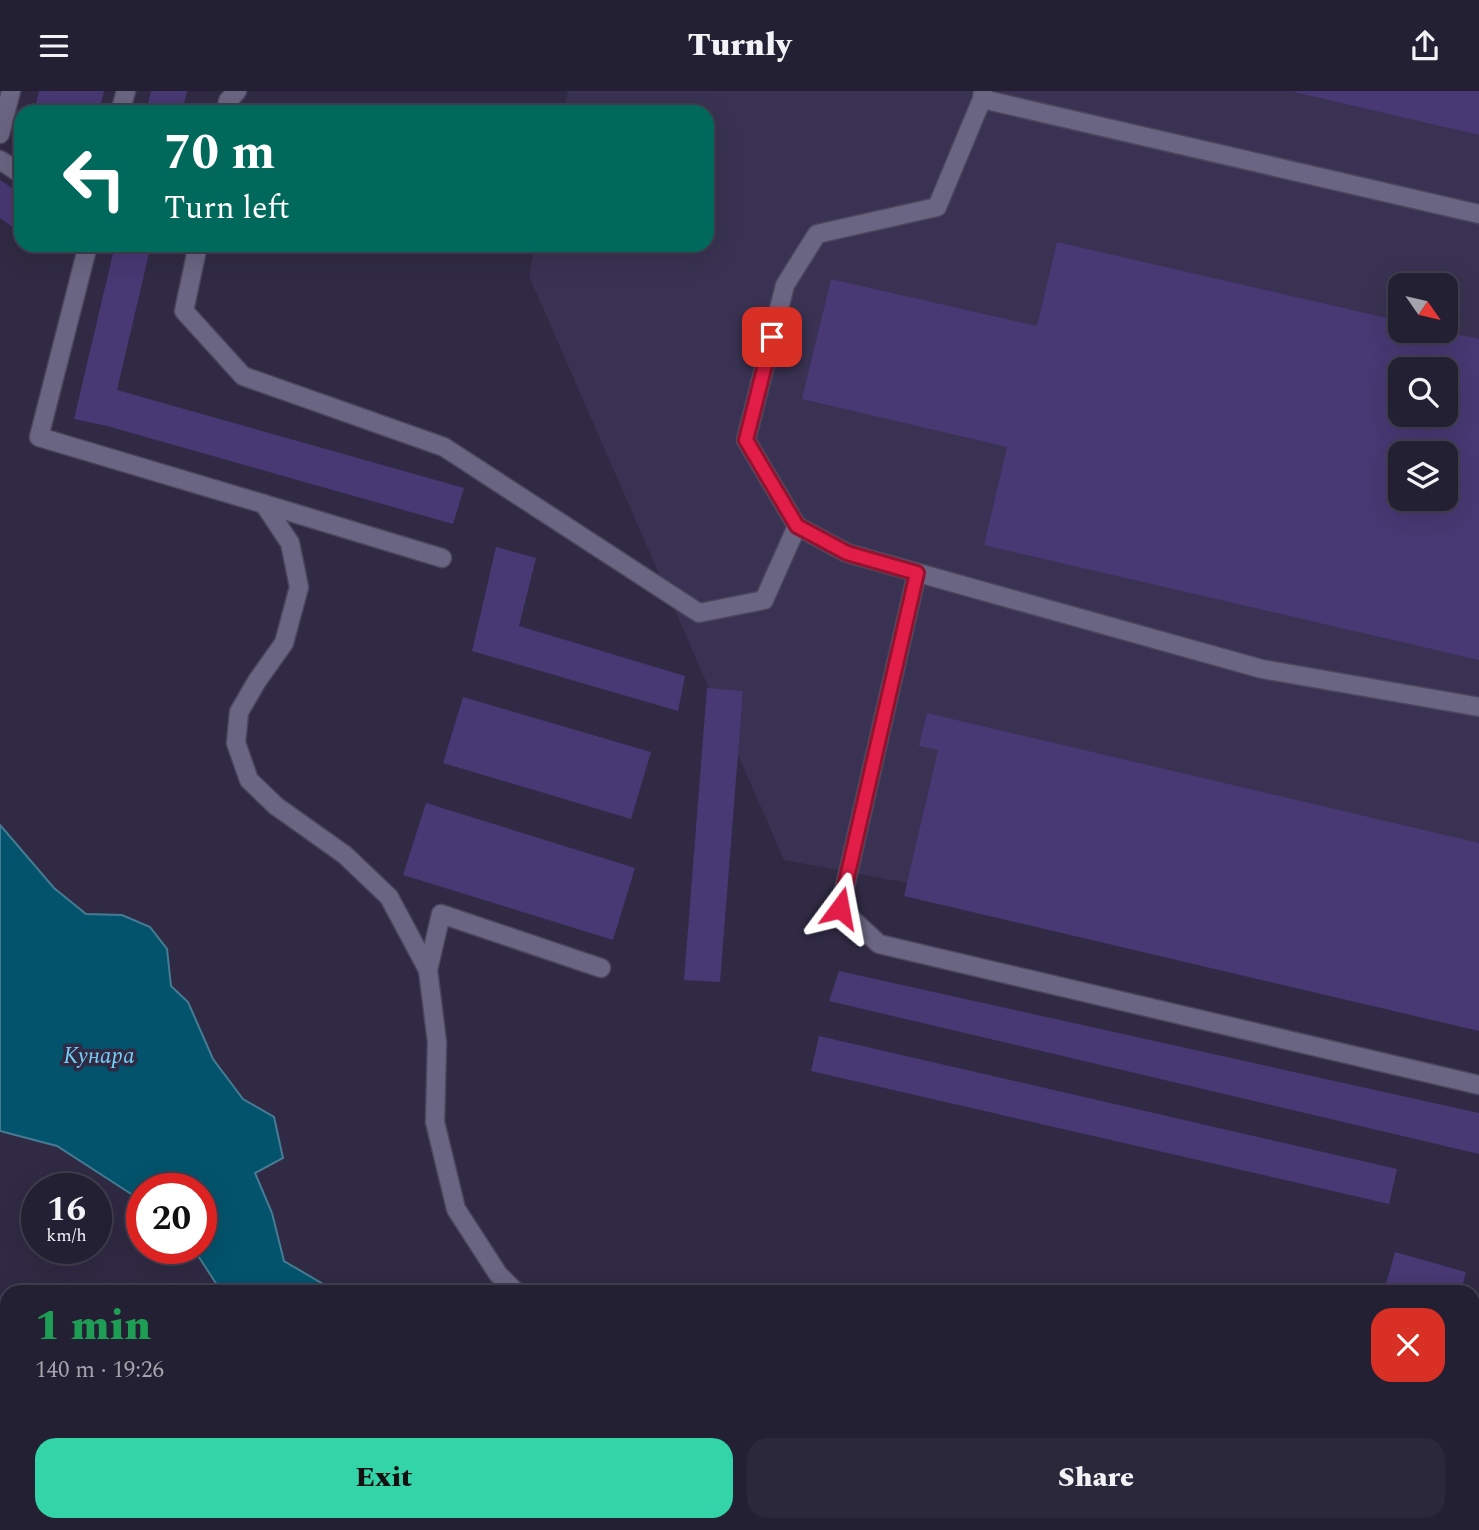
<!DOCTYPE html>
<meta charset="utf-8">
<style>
body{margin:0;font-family:Spectral,serif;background:#2c283b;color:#f1f3f6;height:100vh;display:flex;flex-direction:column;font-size:26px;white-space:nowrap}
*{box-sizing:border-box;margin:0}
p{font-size:23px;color:#a3a3ac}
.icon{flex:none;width:38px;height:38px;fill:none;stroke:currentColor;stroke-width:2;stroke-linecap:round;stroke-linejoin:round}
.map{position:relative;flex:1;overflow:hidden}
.drawer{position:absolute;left:0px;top:1194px;width:1480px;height:247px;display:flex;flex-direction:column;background:#242033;border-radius:21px 21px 0 0;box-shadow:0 7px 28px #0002,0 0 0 2px #413e4e}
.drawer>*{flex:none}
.guide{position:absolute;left:14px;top:14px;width:700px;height:147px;border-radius:21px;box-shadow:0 7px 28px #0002,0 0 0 2px #413e4e;background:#00695c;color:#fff;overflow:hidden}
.needle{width:46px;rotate:124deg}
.tools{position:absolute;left:1388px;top:182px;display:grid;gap:14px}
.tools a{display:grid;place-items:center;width:70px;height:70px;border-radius:14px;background:#242033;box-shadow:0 7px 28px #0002,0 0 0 2px #413e4e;font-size:35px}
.speed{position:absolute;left:21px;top:1082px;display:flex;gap:14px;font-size:35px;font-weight:700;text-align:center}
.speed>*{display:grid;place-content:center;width:91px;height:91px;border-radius:50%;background:#242033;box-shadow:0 7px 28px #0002,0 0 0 2px #413e4e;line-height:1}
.speed small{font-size:18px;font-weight:400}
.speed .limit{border:10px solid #d22;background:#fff;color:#111}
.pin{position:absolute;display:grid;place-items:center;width:60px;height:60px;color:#fff;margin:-30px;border-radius:14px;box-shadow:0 4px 10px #0006}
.me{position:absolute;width:77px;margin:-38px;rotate:13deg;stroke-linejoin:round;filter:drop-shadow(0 0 5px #0008)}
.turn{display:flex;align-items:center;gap:24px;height:147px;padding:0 35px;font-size:32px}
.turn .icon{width:91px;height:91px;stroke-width:2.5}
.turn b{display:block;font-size:49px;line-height:60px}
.round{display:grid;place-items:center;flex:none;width:74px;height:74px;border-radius:21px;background:#2c283b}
.summary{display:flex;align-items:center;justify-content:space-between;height:119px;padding:0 35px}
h1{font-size:42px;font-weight:800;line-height:52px;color:#1e9e55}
.button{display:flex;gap:14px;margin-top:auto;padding:14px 35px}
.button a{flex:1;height:80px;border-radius:21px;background:#33d4a8;color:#111;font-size:28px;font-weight:800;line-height:80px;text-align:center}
.button a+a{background:#2c283b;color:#f1f3f6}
header{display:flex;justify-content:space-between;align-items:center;height:91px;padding:0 35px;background:#242033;font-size:32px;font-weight:800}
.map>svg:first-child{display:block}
.built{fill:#393252;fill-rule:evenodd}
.water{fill:#03536c;stroke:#457c93;stroke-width:2}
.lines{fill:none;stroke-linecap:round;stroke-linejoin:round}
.river{stroke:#03536c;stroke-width:60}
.building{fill:#483873;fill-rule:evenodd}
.service-casing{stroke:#4c475d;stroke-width:21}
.minor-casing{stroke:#4c475d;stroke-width:21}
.tertiary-casing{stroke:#4c475d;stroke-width:21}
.service{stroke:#6a6582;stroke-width:18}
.minor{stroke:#6a6582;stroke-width:18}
.tertiary{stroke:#6a6582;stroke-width:18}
.route-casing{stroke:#92132f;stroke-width:18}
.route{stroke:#e11d48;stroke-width:12}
.labels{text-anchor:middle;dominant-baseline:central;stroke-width:7;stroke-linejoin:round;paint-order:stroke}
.water-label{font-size:23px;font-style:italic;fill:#74cff5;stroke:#302a44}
</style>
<header><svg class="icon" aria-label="menu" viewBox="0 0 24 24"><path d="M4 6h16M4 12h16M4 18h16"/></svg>Turnly<svg class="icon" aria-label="share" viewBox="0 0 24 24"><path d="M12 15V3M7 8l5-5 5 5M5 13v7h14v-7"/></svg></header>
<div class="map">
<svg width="1479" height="1439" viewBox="0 0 1479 1439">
<rect width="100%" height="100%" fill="#302a44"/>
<!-- built -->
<path class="built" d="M568,0H1479V899L784,769L529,185L535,154H707V21H563ZM1400,194H1446V240H1400ZM1400,278H1446V324H1400ZM1400,362H1446V408H1400Z"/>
<!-- water -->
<g class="water">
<path d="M0,734L54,797L86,823L122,824L150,836L167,858L171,895L188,911L213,968L243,1008L274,1026L283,1067L255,1082L272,1122L284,1170L335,1200H221L193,1157H201V1097H142V1110L57,1055L0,1040Z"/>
<path d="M260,1433H351L347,1439H267Z"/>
</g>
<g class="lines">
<!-- river -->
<path class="river" d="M355,1433L358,1439"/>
</g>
<!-- building -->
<g class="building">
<path d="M39,0H104L99,21H34Z"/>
<path d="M151,0H187L182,21H146Z"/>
<path d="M1295,0H1479V44L1294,1Z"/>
<path d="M0,89L21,103V142L0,127Z"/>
<path d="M1057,151L1400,230V240H1443L1479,248V569L984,454L1007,356L802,308L831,188L1037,235ZM1400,278H1446V324H1400ZM1400,362H1446V408H1400Z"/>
<path d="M115,154H151L117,299L464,397L453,433L107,335L74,328Z"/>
<path d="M496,456L536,467L519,535L685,585L678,620L472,560Z"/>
<path d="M707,597L743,600L720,891L684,889Z"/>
<path d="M463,606L651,661L631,728L443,672Z"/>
<path d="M927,622L1479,752V940L904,805L938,659L919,655Z"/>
<path d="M426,712L635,777L613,849L403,784Z"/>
<path d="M839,880L1479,1022V1063L829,910Z"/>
<path d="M819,945L1397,1078L1389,1113L811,980Z"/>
<path d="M1395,1161L1466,1181L1461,1200H1384Z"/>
<path d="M1478,1286L1479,1287V1350L1474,1349V1303Z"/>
</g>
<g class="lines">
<defs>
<g id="service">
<path d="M983,0L982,8L1479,123"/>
<path d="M982,8L937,116L817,143L785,194L746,349L797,435L847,462L1262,578L1479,616"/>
<path d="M120,21L126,0"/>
<path d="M226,21L228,10L237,0"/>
<path d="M0,43L11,0"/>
<path d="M198,154L184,220L243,285L444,356L699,522L764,509L797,435"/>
<path d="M264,413L442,467"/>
<path d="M917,482L840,817L879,853L1479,994"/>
<path d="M428,879L441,823L601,877"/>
<path d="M1141,1433L1167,1439"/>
<path d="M1074,1439L1100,1433"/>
</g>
<g id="minor">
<path d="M0,69L21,83"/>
<path d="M88,154L39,346L264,413L290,452L299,496L284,552L257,590L239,621L236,652L249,689L276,715L345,764L389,806L428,879L437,951L435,1031L456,1118L498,1183L515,1200"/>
</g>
<g id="tertiary">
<path d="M0,1432L16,1439"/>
<path d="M1032,1433L1056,1439"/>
<path d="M704,1439L725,1433"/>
</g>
</defs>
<!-- service casing -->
<use href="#service" class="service-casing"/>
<!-- minor casing -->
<use href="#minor" class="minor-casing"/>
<!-- tertiary casing -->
<use href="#tertiary" class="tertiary-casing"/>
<!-- service -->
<use href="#service" class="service"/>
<!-- minor -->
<use href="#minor" class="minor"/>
<!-- tertiary -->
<use href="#tertiary" class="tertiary"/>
</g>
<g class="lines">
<defs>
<path id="route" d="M772,246L746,349L797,435L847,462L917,482L840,817"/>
</defs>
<!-- route casing -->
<use href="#route" class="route-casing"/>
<!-- route -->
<use href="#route" class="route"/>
</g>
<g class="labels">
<!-- water labels -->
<g class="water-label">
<text x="99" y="965">Кунара</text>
</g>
</g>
</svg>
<div class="tools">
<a><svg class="needle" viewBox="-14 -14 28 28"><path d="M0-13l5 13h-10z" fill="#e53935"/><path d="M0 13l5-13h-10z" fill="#a3a3ac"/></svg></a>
<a><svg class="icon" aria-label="search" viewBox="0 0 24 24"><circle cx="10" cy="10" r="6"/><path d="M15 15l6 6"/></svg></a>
<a><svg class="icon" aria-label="layers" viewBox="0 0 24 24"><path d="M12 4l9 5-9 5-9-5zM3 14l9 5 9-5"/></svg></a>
</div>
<div class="speed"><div>16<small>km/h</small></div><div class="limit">20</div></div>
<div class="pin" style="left:772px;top:246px;background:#d93025"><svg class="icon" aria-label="arrive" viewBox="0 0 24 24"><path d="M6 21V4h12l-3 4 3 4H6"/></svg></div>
<svg class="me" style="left:840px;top:817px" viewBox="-20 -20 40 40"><path d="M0-17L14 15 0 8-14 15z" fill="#e11d48" stroke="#fff" stroke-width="4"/></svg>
<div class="guide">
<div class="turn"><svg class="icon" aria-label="left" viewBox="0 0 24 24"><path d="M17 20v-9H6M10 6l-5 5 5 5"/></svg><div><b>70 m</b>Turn left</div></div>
</div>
<section class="drawer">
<div class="summary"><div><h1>1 min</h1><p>140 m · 19:26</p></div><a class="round" style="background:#d93025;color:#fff"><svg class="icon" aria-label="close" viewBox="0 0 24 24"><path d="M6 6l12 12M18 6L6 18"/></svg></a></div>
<div class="button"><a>Exit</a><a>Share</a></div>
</section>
</div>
